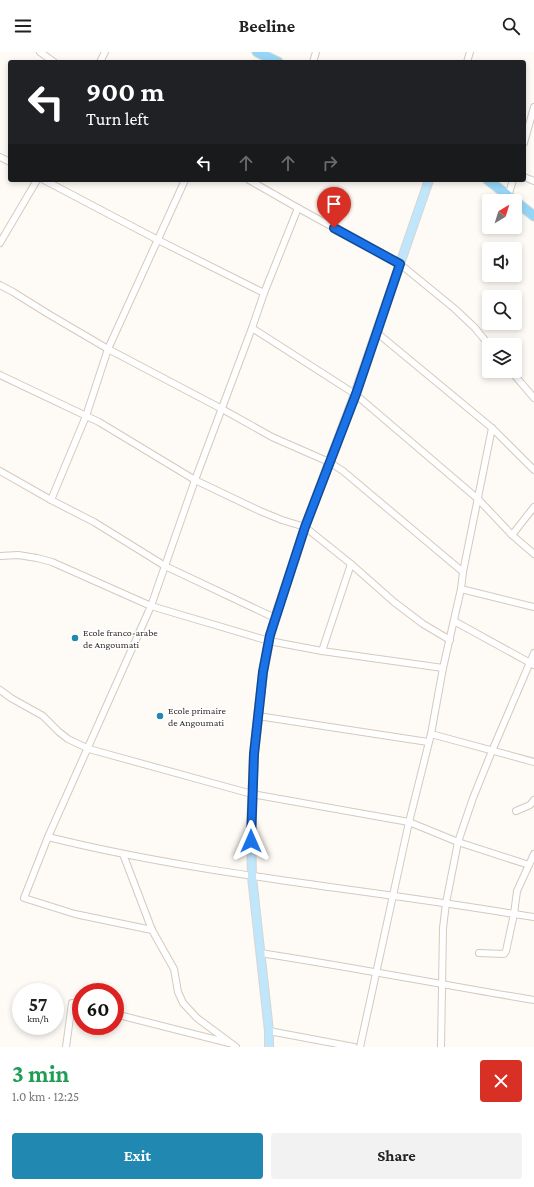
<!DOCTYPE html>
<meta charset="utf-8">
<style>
body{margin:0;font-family:"Crimson Pro",serif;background:#f2f2f2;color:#222;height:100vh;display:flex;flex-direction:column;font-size:15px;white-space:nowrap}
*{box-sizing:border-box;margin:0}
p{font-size:13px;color:#767676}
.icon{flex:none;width:22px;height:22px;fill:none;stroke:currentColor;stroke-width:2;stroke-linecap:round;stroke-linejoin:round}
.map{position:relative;height:995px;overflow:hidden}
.panel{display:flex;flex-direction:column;background:#fff;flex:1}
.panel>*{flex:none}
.hud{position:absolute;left:8px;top:8px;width:518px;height:122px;border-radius:4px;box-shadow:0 2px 6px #0003;background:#202124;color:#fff;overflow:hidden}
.needle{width:26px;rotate:38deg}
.tools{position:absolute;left:482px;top:142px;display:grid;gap:8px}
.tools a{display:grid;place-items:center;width:40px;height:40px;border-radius:4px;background:#fff;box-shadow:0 2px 6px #0003;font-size:20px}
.speed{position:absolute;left:12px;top:931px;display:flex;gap:8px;font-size:20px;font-weight:700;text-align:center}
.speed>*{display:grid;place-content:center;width:52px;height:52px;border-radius:50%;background:#fff;box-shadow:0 2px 6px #0003;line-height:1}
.speed small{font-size:10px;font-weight:400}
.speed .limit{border:6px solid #d22;background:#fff;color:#111}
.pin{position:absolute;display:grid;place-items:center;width:34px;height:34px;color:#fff;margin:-41px -17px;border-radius:50% 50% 50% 0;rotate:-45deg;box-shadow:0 0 4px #0007}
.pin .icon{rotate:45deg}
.me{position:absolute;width:44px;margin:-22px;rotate:0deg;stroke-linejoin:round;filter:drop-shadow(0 0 3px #0008)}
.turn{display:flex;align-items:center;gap:14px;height:84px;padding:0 12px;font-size:18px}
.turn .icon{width:52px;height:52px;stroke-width:2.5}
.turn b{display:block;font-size:28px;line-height:34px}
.lanes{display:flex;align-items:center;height:38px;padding:0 12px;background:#0003;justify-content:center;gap:20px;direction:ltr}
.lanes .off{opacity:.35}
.round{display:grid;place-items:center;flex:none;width:42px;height:42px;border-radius:4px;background:#f2f2f2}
.summary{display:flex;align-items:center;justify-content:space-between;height:68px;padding:0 12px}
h1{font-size:24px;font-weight:700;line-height:30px;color:#1e9e55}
.cta{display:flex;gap:8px;margin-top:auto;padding:8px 12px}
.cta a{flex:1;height:46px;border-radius:4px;background:#2088b1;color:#fff;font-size:16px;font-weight:700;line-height:46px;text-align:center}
.cta a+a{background:#f2f2f2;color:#222}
header{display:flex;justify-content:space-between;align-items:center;height:52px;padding:0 12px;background:#fff;font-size:18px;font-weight:700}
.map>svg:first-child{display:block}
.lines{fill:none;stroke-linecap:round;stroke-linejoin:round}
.minor-casing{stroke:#d4cabf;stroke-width:8}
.major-casing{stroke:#d6d6d5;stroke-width:10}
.highway-casing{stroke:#d6d6d5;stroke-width:11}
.minor{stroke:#fff;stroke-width:6}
.major{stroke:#bfe6fa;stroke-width:8}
.highway{stroke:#95d6f6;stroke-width:9}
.route-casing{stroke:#114b97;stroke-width:10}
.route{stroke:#1a73e8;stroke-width:7}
.poi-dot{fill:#2088b1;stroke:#fff;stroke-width:1.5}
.labels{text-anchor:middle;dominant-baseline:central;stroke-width:3;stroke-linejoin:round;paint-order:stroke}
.poi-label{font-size:10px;fill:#33302c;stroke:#fff;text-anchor:start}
</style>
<header><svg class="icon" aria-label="menu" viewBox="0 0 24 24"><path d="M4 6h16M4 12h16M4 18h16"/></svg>Beeline<svg class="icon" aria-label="search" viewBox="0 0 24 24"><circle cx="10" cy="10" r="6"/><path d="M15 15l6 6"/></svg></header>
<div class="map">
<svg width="534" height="995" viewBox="0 0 534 995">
<rect width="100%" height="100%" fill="#fefaf5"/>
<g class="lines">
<defs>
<g id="minor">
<path d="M40,0L54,10"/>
<path d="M100,10L105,0"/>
<path d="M313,10L316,0"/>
<path d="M467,10L470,0"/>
<path d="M524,91L534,55"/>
<path d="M0,105L10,110"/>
<path d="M524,125L534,129"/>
<path d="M44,128L158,188L264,241"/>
<path d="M249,128L298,156L400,212L455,257L475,276L489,293"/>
<path d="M508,144L513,128"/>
<path d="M298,156L264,241L252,276L195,428L151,554L48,785C201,823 358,836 514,862L517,839L534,802"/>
<path d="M0,191L37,128"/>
<path d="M0,233L13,240L50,263L108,297L222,357L272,385L329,410L343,419L463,520"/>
<path d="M252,276L355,342L478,447L512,483L534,502"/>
<path d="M376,280L492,376L534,418"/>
<path d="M511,319L534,346"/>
<path d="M0,323L99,370L195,428L260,459L282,468L305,475L351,512L394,550L423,572L450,588"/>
<path d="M0,419L51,448L94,470L165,514L275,566"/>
<path d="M51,448L86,364L108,297L185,128"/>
<path d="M512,483L534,455"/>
<path d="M0,504L18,503L37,506L52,510L151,554L269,589L322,599L443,616"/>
<path d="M461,537L534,555"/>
<path d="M454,569L534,613"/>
<path d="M322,599L351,512"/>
<path d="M0,638L11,646L43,664L59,680L68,687L89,697L252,742L409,770L458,790L529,813"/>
<path d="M258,664L428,690"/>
<path d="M431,682L534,710"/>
<path d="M516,759L530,753L534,748"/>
<path d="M48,785L24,846L75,862L152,878"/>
<path d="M123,802L152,878L174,917L178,940L183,951L197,966L236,995"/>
<path d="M260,901C352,915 443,933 534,948"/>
<path d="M479,901L504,902L506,899L514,862L534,865"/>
<path d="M115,962L229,991"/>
<path d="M269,979L354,995"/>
<path d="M66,995L72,951L81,953"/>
<path d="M360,995L409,770L431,682L443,616L461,537L463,520L492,376"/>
<path d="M441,995L443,876L446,851L458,790L473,746L492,699L534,601"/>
</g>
<path id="major" d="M269,995V979L252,825L251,777L254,701L263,620L269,589L275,566L305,475L355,342L429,128"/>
<g id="highway">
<path d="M257,0L278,10"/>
<path d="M488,128L534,164"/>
</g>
</defs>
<!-- minor casing -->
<use href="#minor" class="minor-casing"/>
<!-- major casing -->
<use href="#major" class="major-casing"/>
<!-- highway casing -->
<use href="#highway" class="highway-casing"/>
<!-- minor -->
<use href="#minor" class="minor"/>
<!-- major -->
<use href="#major" class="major"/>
<!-- highway -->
<use href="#highway" class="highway"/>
</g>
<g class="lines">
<defs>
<path id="route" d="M251,789L254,702L263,620L270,583L305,475L356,342L400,212L334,176"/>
</defs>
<!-- route casing -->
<use href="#route" class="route-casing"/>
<!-- route -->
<use href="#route" class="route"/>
</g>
<!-- markers -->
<g class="poi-dot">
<circle cx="75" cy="586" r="4"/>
<circle cx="160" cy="664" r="4"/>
</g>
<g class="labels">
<!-- poi labels -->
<g class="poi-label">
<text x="83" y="580">Ecole franco-arabe<tspan x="83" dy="12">de Angoumati</tspan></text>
<text x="168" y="658">Ecole primaire<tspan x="168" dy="12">de Angoumati</tspan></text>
</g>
</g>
</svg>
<div class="tools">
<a><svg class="needle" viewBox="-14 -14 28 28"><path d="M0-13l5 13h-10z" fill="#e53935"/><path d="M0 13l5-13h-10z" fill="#767676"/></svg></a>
<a><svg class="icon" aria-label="sound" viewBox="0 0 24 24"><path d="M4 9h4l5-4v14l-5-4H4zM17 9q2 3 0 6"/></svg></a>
<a><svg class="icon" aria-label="search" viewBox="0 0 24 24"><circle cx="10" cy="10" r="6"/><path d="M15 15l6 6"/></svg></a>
<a><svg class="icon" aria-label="layers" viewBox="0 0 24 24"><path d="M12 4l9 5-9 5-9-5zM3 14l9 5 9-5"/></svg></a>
</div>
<div class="speed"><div>57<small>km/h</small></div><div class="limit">60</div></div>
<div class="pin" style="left:334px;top:176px;background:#d93025"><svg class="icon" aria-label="arrive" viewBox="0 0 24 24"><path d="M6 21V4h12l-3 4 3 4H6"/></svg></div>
<svg class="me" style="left:251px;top:789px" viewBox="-20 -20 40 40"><path d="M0-17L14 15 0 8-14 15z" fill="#1a73e8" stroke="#fff" stroke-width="4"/></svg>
<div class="hud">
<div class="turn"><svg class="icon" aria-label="left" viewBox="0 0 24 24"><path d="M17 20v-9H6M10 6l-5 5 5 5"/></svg><div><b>900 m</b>Turn left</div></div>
<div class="lanes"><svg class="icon" aria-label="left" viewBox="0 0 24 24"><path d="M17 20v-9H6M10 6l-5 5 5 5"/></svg><svg class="icon off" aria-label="ahead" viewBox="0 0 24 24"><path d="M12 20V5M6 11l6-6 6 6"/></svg><svg class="icon off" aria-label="ahead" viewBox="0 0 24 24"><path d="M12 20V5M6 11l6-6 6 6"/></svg><svg class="icon off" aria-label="right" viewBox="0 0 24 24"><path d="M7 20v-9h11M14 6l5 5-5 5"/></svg></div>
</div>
</div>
<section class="panel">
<div class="summary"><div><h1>3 min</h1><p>1.0 km · 12:25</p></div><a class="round" style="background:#d93025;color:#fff"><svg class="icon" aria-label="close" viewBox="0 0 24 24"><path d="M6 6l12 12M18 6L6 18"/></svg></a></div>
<div class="cta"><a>Exit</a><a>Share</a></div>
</section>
